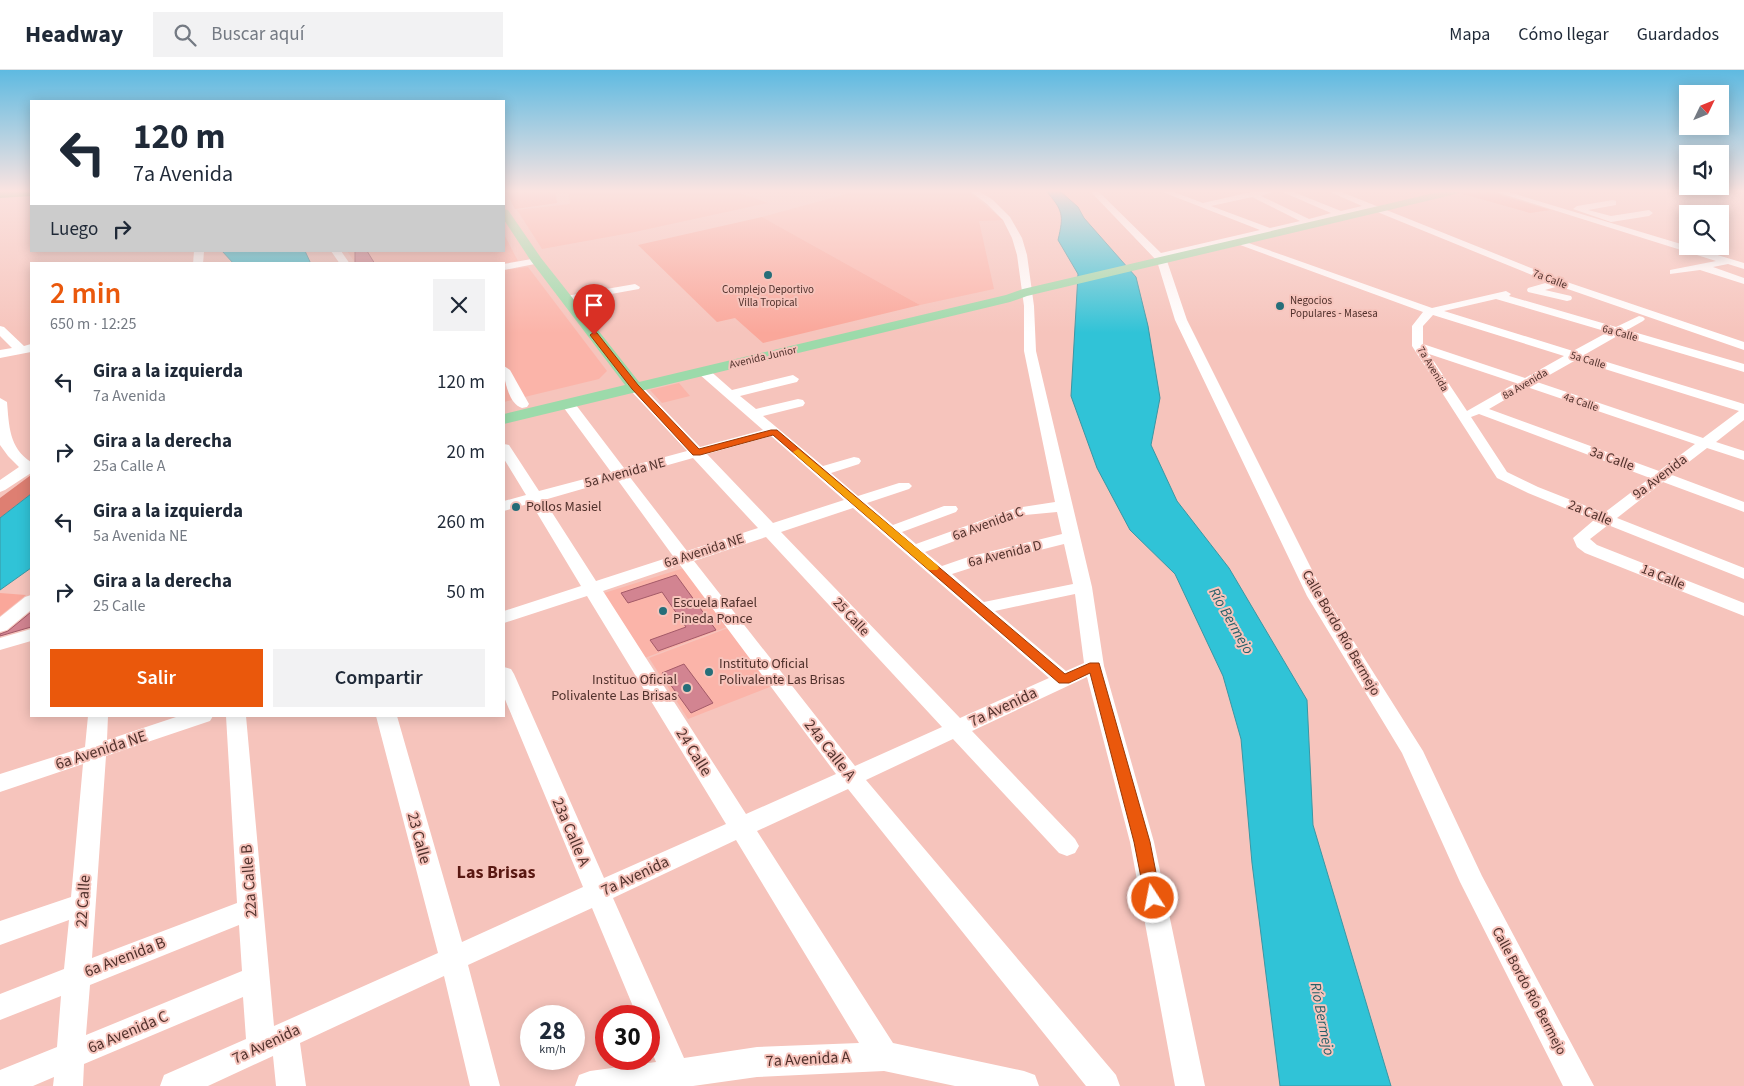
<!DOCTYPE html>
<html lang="es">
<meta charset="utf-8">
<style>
body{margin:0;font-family:"Source Sans 3",sans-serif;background:#f2f2f3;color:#1f2937;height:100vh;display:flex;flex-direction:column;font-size:19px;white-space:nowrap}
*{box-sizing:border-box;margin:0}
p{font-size:16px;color:#747a83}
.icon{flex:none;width:28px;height:28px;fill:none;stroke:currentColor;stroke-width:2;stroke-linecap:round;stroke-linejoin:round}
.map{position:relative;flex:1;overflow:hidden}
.sheet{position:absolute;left:30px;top:192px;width:475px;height:455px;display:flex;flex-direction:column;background:#fff;border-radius:0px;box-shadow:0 2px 12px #0003}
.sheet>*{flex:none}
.top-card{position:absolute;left:30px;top:30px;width:475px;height:152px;border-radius:0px;box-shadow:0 2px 12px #0003;background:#fff;color:#1f2937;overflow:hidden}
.needle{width:32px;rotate:47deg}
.controls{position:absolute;left:1679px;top:15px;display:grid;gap:10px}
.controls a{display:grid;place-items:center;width:50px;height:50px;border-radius:0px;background:#fff;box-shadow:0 2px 12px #0003;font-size:25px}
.speed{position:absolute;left:520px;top:935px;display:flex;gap:10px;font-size:25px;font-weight:700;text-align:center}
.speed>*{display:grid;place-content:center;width:65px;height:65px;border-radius:50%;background:#fff;box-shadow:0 2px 12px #0003;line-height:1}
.speed small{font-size:12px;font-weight:400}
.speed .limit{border:8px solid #d22;background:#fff;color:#111}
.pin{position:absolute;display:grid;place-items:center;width:42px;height:42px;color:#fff;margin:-51px -21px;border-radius:50% 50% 50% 0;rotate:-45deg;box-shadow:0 0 5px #0007}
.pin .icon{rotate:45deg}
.me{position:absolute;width:55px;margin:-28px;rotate:349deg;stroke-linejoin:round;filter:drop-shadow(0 0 4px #0008)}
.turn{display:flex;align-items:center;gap:18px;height:105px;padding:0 20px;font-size:22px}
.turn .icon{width:65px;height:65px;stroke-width:2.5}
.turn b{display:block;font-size:35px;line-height:42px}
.then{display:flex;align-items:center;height:48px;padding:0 20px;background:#0003;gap:10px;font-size:19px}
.round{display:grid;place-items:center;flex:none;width:52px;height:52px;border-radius:0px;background:#f2f2f3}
.headline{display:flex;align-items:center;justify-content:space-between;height:85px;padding:0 20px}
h1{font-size:30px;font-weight:600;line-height:38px;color:#ea580c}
.cta{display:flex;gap:10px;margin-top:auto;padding:10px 20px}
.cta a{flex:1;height:58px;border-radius:0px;background:#ea580c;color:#fff;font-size:20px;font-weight:600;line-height:58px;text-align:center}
.cta a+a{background:#f2f2f3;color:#1f2937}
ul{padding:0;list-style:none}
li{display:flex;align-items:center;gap:15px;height:70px;padding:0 20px}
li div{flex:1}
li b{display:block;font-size:19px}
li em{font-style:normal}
header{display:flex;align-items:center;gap:30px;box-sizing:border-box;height:70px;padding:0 25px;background:#fff;border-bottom:1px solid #e0e1e3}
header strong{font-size:24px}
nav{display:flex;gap:28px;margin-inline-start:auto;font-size:18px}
.search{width:350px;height:45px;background:#f2f2f3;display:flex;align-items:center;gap:12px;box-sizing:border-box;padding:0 18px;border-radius:0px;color:#747a83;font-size:19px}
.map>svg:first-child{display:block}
.built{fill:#fbb4a9}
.green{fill:#faa79a}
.forest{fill:#de7f72}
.water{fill:#30c3d7;stroke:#3a97a4}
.building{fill:#d28491;stroke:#a45a68}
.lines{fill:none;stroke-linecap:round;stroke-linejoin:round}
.minor{fill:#fff;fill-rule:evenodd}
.major{fill:#9cdaaa;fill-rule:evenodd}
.highway{fill:#5ac171;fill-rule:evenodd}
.route{fill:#ea580c;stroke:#983908}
.slow{fill:#f59e0b}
.poi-dot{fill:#266e79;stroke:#f6c4bc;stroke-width:2}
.labels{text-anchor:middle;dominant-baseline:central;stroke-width:4;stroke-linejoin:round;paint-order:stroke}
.far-street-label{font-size:11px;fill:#51312c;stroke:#f6c4bc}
.far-poi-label{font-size:11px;fill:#51312c;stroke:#f6c4bc}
.street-label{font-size:14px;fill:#51312c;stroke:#f6c4bc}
.poi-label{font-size:14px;fill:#51312c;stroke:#f6c4bc;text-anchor:start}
.water-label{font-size:15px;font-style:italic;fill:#276068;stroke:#f6c4bc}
.near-street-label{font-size:16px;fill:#51312c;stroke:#f6c4bc}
.near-neighbourhood-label{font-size:18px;font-weight:bold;fill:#591812;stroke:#f6c4bc}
</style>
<header>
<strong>Headway</strong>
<div class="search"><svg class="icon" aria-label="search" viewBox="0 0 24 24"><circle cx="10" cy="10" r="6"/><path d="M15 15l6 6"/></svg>Buscar aquí</div>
<nav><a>Mapa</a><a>Cómo llegar</a><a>Guardados</a></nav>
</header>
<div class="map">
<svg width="1744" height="1016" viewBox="0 0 1744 1016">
<rect width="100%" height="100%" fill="#f6c4bc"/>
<!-- built -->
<g class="built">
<path d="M568,121H734L768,133L630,163L542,179L517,140L570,134Z"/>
<path d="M857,121H968L1003,150L979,151L994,219L920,235L762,147Z"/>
<path d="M504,164L518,191L501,194H356L347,181H504Z"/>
<path d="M528,197L607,301L599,309L504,332V200Z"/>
<path d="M679,313L690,326L662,333L650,320Z"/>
<path d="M684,498L727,557L642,589L601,524Z"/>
<path d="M728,558L770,617L688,649L649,588Z"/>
</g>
<!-- green -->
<g class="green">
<path d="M555,121L557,133L515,139L506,122Z"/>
<path d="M1478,121H1487L1550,140L1530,143L1463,124Z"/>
<path d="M762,147L920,235L763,273L735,248L717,252L638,175Z"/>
<path d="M0,523L26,525L0,546Z"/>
</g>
<!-- forest -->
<path class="forest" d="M31,405V424L0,448V428Z"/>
<!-- water -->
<g class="water">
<path d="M1046,121H1060L1078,137L1084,148L1136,207L1148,256L1160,328L1151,375L1177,431L1229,498L1307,630L1313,755L1391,1016H1280L1252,793L1241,669L1223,606L1175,504L1130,460L1097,398L1071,326L1078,204L1058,170C1064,145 1063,140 1046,121Z"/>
<path d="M222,181H305L311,194H234Z"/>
<path d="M31,424V498L0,520V448Z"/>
</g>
<!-- building -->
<g class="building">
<path d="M355,181H367L375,194H355Z"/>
<path d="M676,505L716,560L658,581L650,570L686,557L662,522L628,533L621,523Z"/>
<path d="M31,542V557L0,566V564L8,561Z"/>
<path d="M684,594L713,633L691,643L662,603Z"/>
</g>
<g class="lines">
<!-- minor -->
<g class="minor">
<path d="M970,121H979L993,130L1010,147L1022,168L1027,185L1034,236L1036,281L1092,517L1104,596L1154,772L1205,1016H1175L1130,772L1087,607L972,661L1075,769L1079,776L1075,783L1067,786L1059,783L953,669L866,710L1116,1005L1120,1016H1086L848,719L757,761L893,973L1024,1001L1035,1005L1039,1016H955L884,1001L757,1007L693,1016H575L579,1005L590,1001L656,992L649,975V946H637L592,838L468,895L500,1016H470L444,906L300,973L306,1016H276L273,986L208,1016H160L164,1005L246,969L243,927L84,994L83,1016H53L54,1007L33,1016H0V1000L57,977L61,926L0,950V924L64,899L69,850L0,875V851L71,827L83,694L0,722V704L85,677L88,646H108L107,670L179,646H213L210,651L106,686L92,888L237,833L226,646H246L274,956L438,883L376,646H397L462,872L583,817L504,627V597L511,599L514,604L604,808L726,754L587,526L504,553V541L581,516L531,433L504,441V431L526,425L504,389V374L509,375L539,421L611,402L561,334L563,331H573L624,398L687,381L630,320L629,317L630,314H640L700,377L763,360L699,304L697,301L699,298H707L732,320L793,305L799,309L797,312L740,326L756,339L798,329L803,330L805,333L803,336L763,346L823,396L854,387L859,388L861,391L859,394L831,403L858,426L899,413H909L912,416L909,419L867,433L893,455L944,436H956L958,439L956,442L902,462L916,474L1016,438L1055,432L1024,281V236L1017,185L1012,168L1003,150L987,134ZM771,366L844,430L773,453L707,384ZM693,388L758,458L687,481L629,406ZM617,409L673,486L596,511L544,430ZM853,438L1049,608L960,648L781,462ZM1057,442L1062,464L968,487L942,496L925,482L1025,445ZM766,467L942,657L855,696L694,491ZM1064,474L1073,514L984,532L952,504L980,495ZM680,495L836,704L746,744L603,521ZM1075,524L1084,593L1066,601L995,541ZM736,770L859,973L757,977L684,988L613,828ZM239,855L242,901L86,965L90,915Z"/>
<path d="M1090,121H1098L1161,183L1260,160L1160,121H1171L1203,133L1251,122L1275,121L1261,126L1309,149L1331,143L1280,121H1291L1341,141L1362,136L1328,121H1339L1561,210L1744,272V280L1559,216L1545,220L1571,226L1572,228L1571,230L1567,231L1528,222L1527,220L1528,218L1549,212L1370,139L1240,170L1432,238L1506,221L1511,224L1509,226L1616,257L1639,246L1643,247L1645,249L1643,251L1627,260L1744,294V302L1619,265L1584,285L1744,334V350L1716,372L1744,381V390L1707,378L1672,405L1744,432V442L1663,412L1617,448L1744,498V509L1608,455L1590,469L1597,475L1744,533V546L1585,483L1577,477L1573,468L1594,450L1528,423L1497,408L1412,276V256L1423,242L1232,172L1166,188L1187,250L1325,526L1423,681L1482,806L1594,1016H1563L1460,812L1402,683L1307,526L1175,250L1157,191ZM1252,127L1300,151L1270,158L1211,136ZM1496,229L1608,262L1573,281L1444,241ZM1433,245L1564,286L1525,308L1423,274V256ZM1429,284L1516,313L1467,341ZM1576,290L1739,341L1703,368L1537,312ZM1527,317L1695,374L1659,401L1489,339ZM1479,344L1650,408L1604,443L1538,417L1507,402L1471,347Z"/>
<path d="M1493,121H1505L1744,193V199L1728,194L1713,197L1744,208V214L1700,200L1670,204V200L1716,191Z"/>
<path d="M1613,130L1616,131V135L1588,140L1611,146L1649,140L1653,143L1649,146L1611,152L1573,139L1577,136Z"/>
<path d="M194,181H204L203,194H193Z"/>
<path d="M331,181H341L350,194H340Z"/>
<path d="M537,188L540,189V193L504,200V194Z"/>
<path d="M635,214L640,217L639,219L566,232L561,229L566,226Z"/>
<path d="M0,256L4,257L24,276L31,274V282L0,288V280L12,278L0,266Z"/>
<path d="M504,296L510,300L529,334L527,337L522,338C509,335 503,308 504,296Z"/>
<path d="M0,328L7,332C9,355 9,378 31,392V403L5,420L0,422V410L19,397L8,386L0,375Z"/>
<path d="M31,525V540L7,560L0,562V547L25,527Z"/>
<path d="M31,559V571L0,580V568Z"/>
</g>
<!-- major -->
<path class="major" d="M1443,121H1461L1456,124L1027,226L1010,232L504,354V344L625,315L531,191L504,150V139L508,140L541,188L639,312L1006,225L1023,219Z"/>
<!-- highway -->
<path class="highway" d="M0,121H31V126L0,128Z"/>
</g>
<!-- sky -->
<linearGradient id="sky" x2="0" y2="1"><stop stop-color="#5ebae1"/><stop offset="0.46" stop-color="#fbe4e1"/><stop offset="1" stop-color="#fbe4e1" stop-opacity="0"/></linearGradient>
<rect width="1744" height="263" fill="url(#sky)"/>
<!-- route -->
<path class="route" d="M594,262L597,263L638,315L699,379L771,360H777L1065,604L1090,593H1099L1150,772L1161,828L1159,833L1153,835L1147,833L1145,828L1134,772L1090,603L1069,613H1059L773,365L700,385H693L632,319L590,265Z"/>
<!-- slow -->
<path class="slow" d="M798,379L937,495L939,498L937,500H929L795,384L793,382Z"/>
<!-- markers -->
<g class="poi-dot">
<circle cx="768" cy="205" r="5"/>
<circle cx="1280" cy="236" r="5"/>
<circle cx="516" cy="437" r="5"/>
<circle cx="663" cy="541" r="5"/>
<circle cx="709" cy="602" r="5"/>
<circle cx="687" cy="618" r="5"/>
</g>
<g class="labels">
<!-- far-street labels -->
<g class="far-street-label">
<text transform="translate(1550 209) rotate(21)">7a Calle</text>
<text transform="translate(1620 263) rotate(16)">6a Calle</text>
<text transform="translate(763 287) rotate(-13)">Avenida Junior</text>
<text transform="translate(1588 290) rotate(17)">5a Calle</text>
<text transform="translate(1433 299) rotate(59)">7a Avenida</text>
<text transform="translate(1525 314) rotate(-30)">8a Avenida</text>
<text transform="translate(1581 332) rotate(19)">4a Calle</text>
</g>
<!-- far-poi labels -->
<g class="far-poi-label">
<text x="768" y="219">Complejo Deportivo<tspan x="768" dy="13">Villa Tropical</tspan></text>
<text x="1290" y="230" text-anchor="start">Negocios<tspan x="1290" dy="13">Populares - Masesa</tspan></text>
</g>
<!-- street labels -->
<g class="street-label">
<text transform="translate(1612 389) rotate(20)">3a Calle</text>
<text transform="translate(625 403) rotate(-15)">5a Avenida NE</text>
<text transform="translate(1660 407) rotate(-37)">9a Avenida</text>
<text transform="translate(1590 443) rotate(22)">2a Calle</text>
<text transform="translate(988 454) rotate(-20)">6a Avenida C</text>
<text transform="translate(704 481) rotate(-18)">6a Avenida NE</text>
<text transform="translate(1005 484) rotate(-14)">6a Avenida D</text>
<text transform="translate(1663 507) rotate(22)">1a Calle</text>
<text transform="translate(851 547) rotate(47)">25 Calle</text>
<text transform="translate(1341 563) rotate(60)">Calle Bordo Río Bermejo</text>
<text transform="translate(1529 921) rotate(62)">Calle Bordo Río Bermejo</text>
</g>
<!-- poi labels -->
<g class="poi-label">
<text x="526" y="437">Pollos Masiel</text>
<text x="673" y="533">Escuela Rafael<tspan x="673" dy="16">Pineda Ponce</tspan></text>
<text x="719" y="594">Instituto Oficial<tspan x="719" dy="16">Polivalente Las Brisas</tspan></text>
<text x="677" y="610" text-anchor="end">Instituo Oficial<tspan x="677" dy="16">Polivalente Las Brisas</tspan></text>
</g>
<!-- water labels -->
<g class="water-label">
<text transform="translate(1231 551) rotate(60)">Río Bermejo</text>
<text transform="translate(1322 949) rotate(79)">Río Bermejo</text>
</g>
<!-- near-street labels -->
<g class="near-street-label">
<text transform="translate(1003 637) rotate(-25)">7a Avenida</text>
<text transform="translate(101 680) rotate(-18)">6a Avenida NE</text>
<text transform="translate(830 680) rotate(52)">24a Calle A</text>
<text transform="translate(694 682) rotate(58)">24 Calle</text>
<text transform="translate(571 762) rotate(67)">23a Calle A</text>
<text transform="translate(419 768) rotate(75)">23 Calle</text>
<text transform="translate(635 806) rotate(-25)">7a Avenida</text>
<text transform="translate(249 811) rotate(-94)">22a Calle B</text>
<text transform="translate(83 831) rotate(-86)">22 Calle</text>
<text transform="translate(125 887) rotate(-21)">6a Avenida B</text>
<text transform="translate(128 962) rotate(-23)">6a Avenida C</text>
<text transform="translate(266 974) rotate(-25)">7a Avenida</text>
<text transform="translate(808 989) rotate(-3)">7a Avenida A</text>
</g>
<!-- near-neighbourhood labels -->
<g class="near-neighbourhood-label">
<text x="496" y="802">Las Brisas</text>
</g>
</g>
</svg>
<div class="controls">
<a><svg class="needle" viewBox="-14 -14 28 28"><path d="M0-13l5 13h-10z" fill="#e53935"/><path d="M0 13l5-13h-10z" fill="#747a83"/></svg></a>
<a><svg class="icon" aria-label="sound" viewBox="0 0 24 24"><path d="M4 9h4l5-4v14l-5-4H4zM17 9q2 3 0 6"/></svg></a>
<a><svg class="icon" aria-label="search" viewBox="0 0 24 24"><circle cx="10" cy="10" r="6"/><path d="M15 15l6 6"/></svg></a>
</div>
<div class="speed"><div>28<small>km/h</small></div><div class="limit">30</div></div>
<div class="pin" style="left:594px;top:265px;background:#d93025"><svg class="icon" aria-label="arrive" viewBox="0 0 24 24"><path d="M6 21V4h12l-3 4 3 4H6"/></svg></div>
<svg class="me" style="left:1153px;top:828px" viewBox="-20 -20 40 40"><circle r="17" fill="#ea580c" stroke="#fff" stroke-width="3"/><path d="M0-11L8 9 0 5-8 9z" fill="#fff"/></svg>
<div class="top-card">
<div class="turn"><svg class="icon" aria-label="left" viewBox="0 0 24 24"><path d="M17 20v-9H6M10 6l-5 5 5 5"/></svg><div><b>120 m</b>7a Avenida</div></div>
<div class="then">Luego<svg class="icon" aria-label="right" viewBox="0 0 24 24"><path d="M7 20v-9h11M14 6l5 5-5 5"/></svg></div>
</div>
<section class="sheet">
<div class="headline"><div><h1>2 min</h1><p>650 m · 12:25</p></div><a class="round"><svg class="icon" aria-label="close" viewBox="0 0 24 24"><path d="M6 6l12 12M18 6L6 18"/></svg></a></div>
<ul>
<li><svg class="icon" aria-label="left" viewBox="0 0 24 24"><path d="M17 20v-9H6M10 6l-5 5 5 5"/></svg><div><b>Gira a la izquierda</b><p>7a Avenida</p></div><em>120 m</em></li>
<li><svg class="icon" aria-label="right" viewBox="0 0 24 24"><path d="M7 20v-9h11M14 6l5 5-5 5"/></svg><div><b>Gira a la derecha</b><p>25a Calle A</p></div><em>20 m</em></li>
<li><svg class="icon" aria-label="left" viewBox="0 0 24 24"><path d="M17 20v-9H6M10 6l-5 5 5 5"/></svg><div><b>Gira a la izquierda</b><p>5a Avenida NE</p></div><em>260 m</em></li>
<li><svg class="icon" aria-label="right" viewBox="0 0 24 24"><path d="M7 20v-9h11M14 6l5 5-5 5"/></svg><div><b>Gira a la derecha</b><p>25 Calle</p></div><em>50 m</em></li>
</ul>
<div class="cta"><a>Salir</a><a>Compartir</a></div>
</section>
</div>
